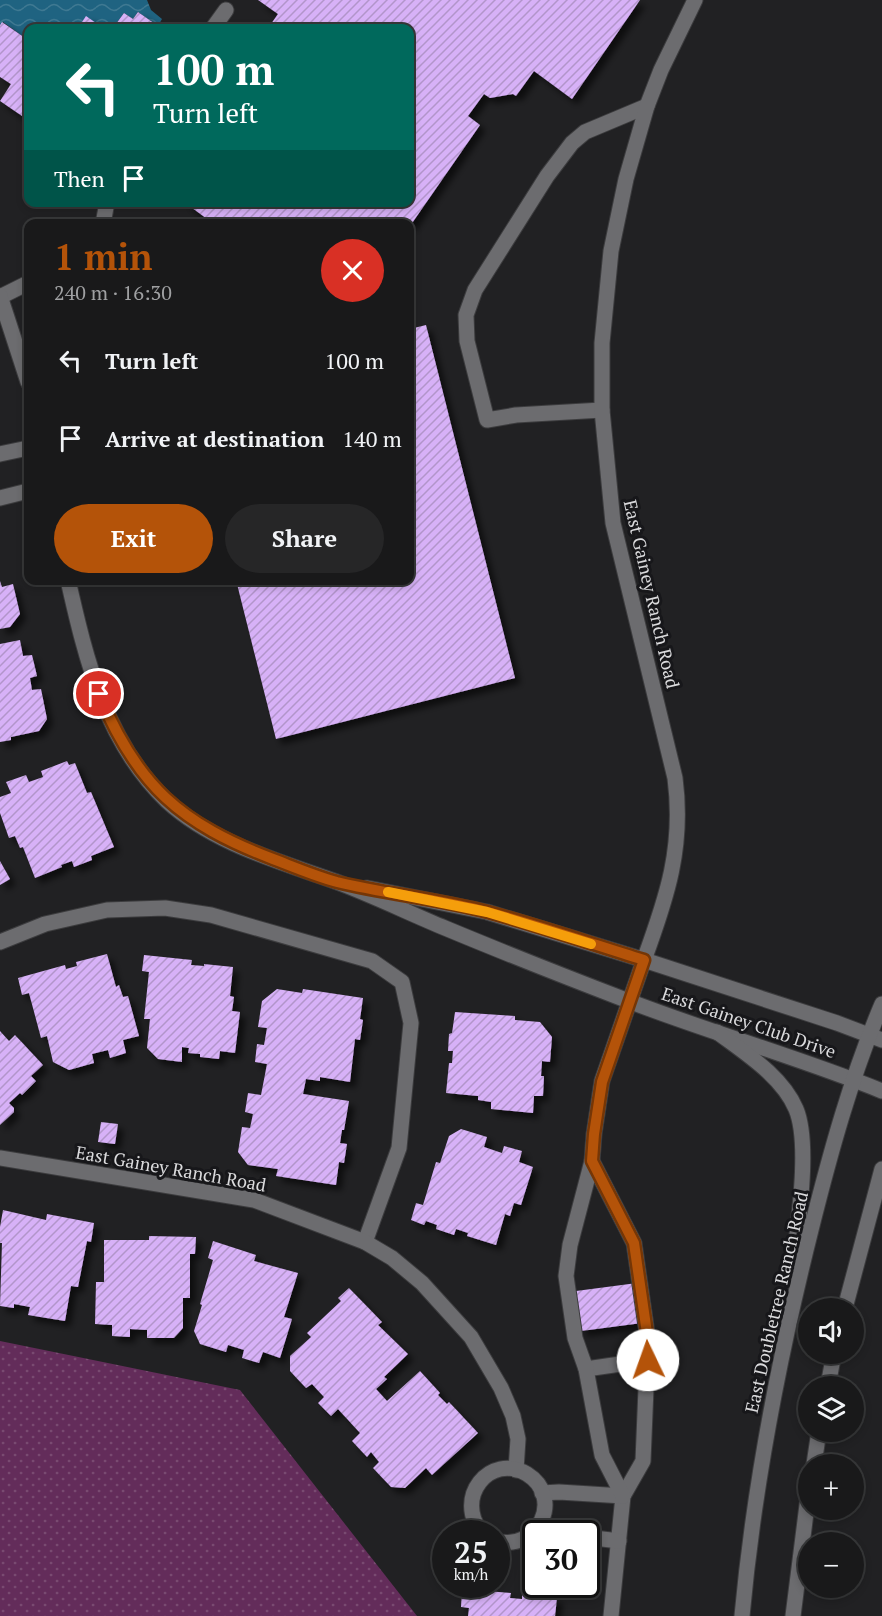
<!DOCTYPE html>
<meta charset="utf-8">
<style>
body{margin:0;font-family:"PT Serif",serif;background:#262627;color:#f1f3f6;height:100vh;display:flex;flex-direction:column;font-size:22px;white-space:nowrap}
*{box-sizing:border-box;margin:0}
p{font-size:20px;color:#9fa0a2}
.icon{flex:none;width:33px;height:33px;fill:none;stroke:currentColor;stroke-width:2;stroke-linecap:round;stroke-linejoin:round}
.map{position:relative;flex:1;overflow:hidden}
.panel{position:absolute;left:24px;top:219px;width:390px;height:366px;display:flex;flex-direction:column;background:#19191a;border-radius:12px;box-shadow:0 3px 9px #0003,0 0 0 2px #373839}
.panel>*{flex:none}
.top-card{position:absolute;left:24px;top:24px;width:390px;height:183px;border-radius:12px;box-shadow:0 3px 9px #0003,0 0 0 2px #373839;background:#00695c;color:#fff;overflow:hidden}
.tools{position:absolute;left:798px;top:1298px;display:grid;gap:12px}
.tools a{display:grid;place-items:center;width:66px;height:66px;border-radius:50%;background:#19191a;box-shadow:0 3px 9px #0003,0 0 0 2px #373839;font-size:30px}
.speed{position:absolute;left:432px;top:1520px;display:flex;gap:12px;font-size:30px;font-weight:700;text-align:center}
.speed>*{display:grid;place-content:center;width:78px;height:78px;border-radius:50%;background:#19191a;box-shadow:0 3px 9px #0003,0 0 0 2px #373839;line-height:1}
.speed small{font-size:15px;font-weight:400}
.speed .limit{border:3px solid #111;border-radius:9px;background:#fff;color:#111}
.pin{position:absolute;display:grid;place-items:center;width:51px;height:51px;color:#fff;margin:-26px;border:3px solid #fff;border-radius:50%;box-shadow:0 2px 6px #0007}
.me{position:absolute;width:66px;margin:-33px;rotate:357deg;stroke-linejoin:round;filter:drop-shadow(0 0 4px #0008)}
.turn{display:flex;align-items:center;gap:21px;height:126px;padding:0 30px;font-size:27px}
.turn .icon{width:78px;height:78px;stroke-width:2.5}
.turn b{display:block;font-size:42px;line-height:51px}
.then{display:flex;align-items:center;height:57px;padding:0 30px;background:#0003;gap:12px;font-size:22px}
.round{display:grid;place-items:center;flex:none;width:63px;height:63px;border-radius:32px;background:#262627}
.overview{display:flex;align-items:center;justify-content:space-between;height:102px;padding:0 30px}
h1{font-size:36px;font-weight:600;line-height:45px;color:#b45309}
.button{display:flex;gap:12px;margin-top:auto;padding:12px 30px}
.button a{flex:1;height:69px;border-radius:36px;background:#b45309;color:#fff;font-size:24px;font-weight:600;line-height:69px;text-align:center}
.button a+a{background:#262627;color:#f1f3f6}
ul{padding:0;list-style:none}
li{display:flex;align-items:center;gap:18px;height:78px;padding:0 30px}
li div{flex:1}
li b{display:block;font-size:22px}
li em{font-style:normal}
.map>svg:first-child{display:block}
.grass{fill:url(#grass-dots)}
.water{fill:url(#water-waves)}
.building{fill:url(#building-hatch);filter:url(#shadow)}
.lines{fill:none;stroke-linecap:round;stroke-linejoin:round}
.service-casing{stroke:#3c3c3e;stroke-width:17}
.minor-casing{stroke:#3c3c3e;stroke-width:17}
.tertiary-casing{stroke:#3c3c3e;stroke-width:17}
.secondary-casing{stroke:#3c3c3e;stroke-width:17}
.service{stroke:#6c6c6f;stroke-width:15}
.minor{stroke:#6c6c6f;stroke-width:15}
.tertiary{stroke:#6c6c6f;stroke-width:15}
.secondary{stroke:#6c6c6f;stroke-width:15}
.route-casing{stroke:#753606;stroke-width:15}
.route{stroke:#b45309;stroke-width:10}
.slow{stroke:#f59e0b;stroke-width:10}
.labels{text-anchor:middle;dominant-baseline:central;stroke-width:6;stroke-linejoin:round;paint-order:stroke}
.street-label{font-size:18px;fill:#dadadc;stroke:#17171a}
</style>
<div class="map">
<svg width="882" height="1616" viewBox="0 0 882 1616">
<defs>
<pattern id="grass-dots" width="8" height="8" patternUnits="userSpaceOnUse" patternTransform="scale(1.5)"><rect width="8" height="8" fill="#632c5a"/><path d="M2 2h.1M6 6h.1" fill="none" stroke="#794a71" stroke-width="1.8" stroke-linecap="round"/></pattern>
<pattern id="water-waves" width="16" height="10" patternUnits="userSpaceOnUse" patternTransform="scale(1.5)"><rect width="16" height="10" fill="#1f6381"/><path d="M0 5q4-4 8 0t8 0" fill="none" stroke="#3f7992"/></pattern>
<pattern id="building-hatch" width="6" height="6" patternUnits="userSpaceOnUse" patternTransform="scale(1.5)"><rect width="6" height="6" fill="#d7b1f7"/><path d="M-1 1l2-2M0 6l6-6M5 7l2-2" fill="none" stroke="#b295ca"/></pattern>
<filter id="shadow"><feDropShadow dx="5.5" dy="5.5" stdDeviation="3" flood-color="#0009"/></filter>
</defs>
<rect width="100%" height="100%" fill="#212123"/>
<!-- grass -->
<path class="grass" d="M0,1341L240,1390L417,1616H0Z"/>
<!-- water -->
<path class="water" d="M0,0H147L151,10L162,19L158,26L138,12L133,19L124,13L113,28H103L86,17L78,28H28V40L3,22L0,25Z"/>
<!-- building -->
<g class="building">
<path d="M258,0H640L572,99L534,71L516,96L513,94L490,98L484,94L468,116L480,125L410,226V224H214L184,202H410V28H268L278,14Z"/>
<path d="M138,12L158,26L156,28H113L124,13L133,19Z"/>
<path d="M86,16L103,28H78Z"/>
<path d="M2,22L28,40V68L24,75L28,79V120L0,101L11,84L0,77V25Z"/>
<path d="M426,325L515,678L276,739L236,580H410V329Z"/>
<path d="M0,581L2,587L13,584L20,614L10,627L0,629Z"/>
<path d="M20,640L23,656L32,655L37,676L30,678L32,690L41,689L47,719L39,731L11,737V740L0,742V644Z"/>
<path d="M67,761L69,765L75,763L87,793L91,792L114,847L91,856L92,860L74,867L72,861L61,865L62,867L35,878L23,847L20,848L15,836L9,838L0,813V797L11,793L6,782L26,775L29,782L43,777L41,771Z"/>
<path d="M0,861L10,879L0,885Z"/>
<path d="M107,954L116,987L119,985L123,997L128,996L139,1036L123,1040L126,1053L110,1058L108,1050L92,1054L94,1063L69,1070L53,1062L47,1036L41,1038L29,993L22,995L18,978L65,965L66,969L77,966L76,962Z"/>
<path d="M144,955L192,960L191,965L204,966V964L233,967L230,996L234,997L232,1011L240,1012L235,1053L220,1051L219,1059L200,1057V1054L188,1053L189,1048L182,1047V1062L158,1059L147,1048L150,1019H144L149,972L142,971Z"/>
<path d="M277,989L302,993L303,989L363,998L360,1019L363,1020L360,1040L355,1039L350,1082L320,1077V1081L306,1079L303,1094L349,1101L344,1130H342L340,1143L347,1144L344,1163L339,1162L336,1185L276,1176L278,1169L248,1165L238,1152L242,1127L250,1128L253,1114L245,1112L248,1093L261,1095L267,1064L255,1062L257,1044L264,1045L267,1028L258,1027L262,1001Z"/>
<path d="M455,1012L515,1016V1020L540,1022L552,1037L550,1062L542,1061L541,1076H544L543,1096H534L533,1113L491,1109V1102L478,1100V1096L446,1093L449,1063H452L453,1051H448L449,1034L452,1033Z"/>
<path d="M0,1031L9,1041L15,1035L43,1065L31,1076L36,1081L22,1095L20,1093L9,1103L14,1108V1112L0,1125Z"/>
<path d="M101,1122L118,1124L115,1144L98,1142Z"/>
<path d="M461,1129L487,1137L484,1147L502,1153L504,1146L522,1151L519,1162L533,1167L521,1205L514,1203L510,1216L505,1214L496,1245L467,1236L468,1233L456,1229L454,1235L436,1229L437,1225L426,1221L424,1225L411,1220L416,1203L423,1205L436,1162L440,1163L449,1136Z"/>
<path d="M3,1210L46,1220L47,1214L94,1223L91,1242L87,1241L78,1287L71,1286L65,1321L28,1315L30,1307L14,1304V1308L0,1306L2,1243H0V1227Z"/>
<path d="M149,1236L196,1237L195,1254H190V1298H183V1328L174,1338H147V1330L130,1329V1337L112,1336V1325L95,1324L96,1282H104V1240H149Z"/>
<path d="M213,1241L256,1255L254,1261L298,1273L284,1317L292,1319L280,1358L263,1352L259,1363L242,1358L244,1350L228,1345L226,1352L200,1344L194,1331L202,1305L200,1304L213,1260L208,1258Z"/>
<path d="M637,1283L642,1323L581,1331L576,1291Z"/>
<path d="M349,1288L382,1322L378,1325L408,1354L384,1377L387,1379L376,1389L387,1401L420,1371L440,1393L438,1395L447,1404L449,1402L478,1433L432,1475L426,1468L405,1488L391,1487L373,1468L379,1462L371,1452L367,1457L352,1441L360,1433L338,1409L331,1416L318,1403L324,1397L312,1384L306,1388L290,1371V1356L311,1337L307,1333L341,1301L338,1298Z"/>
<path d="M462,1589L511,1593L510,1598L522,1599V1595L557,1598L555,1616H468L469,1608L461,1607Z"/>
</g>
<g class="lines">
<defs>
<g id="service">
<path d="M213,28L226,10"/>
<path d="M103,224L107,202"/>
<path d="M0,297L28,283"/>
<path d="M602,410L516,415L487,420L467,341L466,315L475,290L547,176L572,143L585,132L647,106"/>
<path d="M644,960C667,897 684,847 675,778L613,523L602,410V343L611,251L626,179L647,106L661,70L695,0"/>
</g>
<g id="minor">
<path d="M0,454L28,448"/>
<path d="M0,498L28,491"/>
<path d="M0,942L45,924L107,910L165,908L211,915L372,961L402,982L411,1023L399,1148L365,1242"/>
<path d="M0,1158L254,1200L365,1242L392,1258L422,1283L471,1337L501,1388L513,1416L518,1439L516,1470"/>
<path d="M592,1161L634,1243L648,1340L643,1461L623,1496L611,1616"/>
<path d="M586,1369L648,1360"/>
<path d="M542,1493L559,1492L623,1496"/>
<path d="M623,1496L602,1455L586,1369L575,1338L566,1276L570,1245L592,1161L594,1134L602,1081L644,960"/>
<path d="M538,1528L556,1533"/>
<path d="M482,1533C453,1498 490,1452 527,1474C564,1497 539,1552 496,1541"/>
<path d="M586,1537L619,1541"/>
</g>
<g id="tertiary">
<path d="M0,296L28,382"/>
<path d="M68,580C86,660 106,743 167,801C214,844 279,861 337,882C374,896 409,913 445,928C505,953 566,977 626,1000C711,1033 798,1057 882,1091"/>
<path d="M367,888L487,912L644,960L837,1023L882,1040"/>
</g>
<g id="secondary">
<path d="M717,1032C745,1053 782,1076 796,1109C811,1145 797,1229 793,1270"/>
<path d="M845,1308L882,1169"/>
<path d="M828,1386L834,1353"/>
<path d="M814,1464L819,1431"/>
<path d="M742,1616C754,1485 779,1357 811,1230C830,1154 851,1077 882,1004"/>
<path d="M793,1616L808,1497"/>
</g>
</defs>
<!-- service casing -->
<use href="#service" class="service-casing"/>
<!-- minor casing -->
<use href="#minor" class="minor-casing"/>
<!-- tertiary casing -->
<use href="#tertiary" class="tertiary-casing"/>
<!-- secondary casing -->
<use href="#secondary" class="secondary-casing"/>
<!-- service -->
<use href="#service" class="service"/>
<!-- minor -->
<use href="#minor" class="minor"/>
<!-- tertiary -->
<use href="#tertiary" class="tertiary"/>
<!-- secondary -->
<use href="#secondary" class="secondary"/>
</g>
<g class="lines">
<defs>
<path id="route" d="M99,694C137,786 181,824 273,859C294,867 315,876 337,882C386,894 438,899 488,912C540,926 592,944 644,960L602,1082L594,1134L592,1161L634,1243L648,1340V1360"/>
</defs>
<!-- route casing -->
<use href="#route" class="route-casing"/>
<!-- route -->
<use href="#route" class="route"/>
<!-- slow -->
<path class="slow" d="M388,892L487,912L591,944"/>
</g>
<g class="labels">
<!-- street labels -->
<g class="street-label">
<text transform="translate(652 594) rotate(77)">East Gainey Ranch Road</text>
<text transform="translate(749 1022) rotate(19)">East Gainey Club Drive</text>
<text transform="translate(171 1168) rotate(10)">East Gainey Ranch Road</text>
<text transform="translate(776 1302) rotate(-77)">East Doubletree Ranch Road</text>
</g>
</g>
</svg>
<div class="tools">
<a><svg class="icon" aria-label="sound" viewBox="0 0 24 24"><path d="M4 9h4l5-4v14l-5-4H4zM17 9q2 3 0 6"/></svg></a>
<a><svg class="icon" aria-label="layers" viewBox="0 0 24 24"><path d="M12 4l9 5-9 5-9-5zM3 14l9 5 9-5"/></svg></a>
<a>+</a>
<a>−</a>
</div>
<div class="speed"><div>25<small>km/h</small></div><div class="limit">30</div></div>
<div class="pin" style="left:99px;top:694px;background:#d93025"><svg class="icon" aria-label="arrive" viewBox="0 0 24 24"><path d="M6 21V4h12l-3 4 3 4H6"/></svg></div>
<svg class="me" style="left:648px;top:1360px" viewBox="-20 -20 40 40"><circle r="19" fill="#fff"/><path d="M0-13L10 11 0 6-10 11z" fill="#b45309"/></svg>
<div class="top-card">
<div class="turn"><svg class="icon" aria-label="left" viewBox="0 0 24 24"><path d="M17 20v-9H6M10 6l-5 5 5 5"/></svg><div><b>100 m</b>Turn left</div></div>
<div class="then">Then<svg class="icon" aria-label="arrive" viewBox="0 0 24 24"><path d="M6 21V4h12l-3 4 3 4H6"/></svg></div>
</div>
<section class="panel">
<div class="overview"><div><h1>1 min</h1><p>240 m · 16:30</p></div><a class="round" style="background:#d93025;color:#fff"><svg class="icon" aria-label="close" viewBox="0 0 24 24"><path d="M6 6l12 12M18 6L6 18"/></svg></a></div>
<ul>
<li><svg class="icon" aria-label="left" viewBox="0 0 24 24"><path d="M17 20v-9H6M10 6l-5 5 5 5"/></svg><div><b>Turn left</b></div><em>100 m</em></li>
<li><svg class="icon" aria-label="arrive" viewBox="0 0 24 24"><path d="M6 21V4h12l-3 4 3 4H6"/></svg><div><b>Arrive at destination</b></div><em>140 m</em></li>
</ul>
<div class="button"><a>Exit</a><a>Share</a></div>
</section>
</div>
